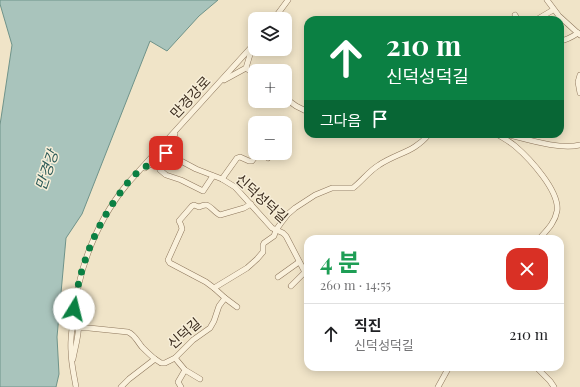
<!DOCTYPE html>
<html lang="ko">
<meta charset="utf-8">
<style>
body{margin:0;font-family:"Playfair Display","Noto Sans KR",serif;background:#f6f6f6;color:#202124;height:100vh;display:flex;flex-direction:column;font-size:15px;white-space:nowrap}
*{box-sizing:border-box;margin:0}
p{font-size:13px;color:#757577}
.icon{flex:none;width:22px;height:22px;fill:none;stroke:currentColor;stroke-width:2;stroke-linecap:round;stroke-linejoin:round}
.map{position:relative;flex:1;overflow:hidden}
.panel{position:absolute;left:304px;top:235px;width:260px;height:136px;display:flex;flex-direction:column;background:#fff;border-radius:12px;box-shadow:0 2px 10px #0003}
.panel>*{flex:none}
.banner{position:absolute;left:304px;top:16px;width:260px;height:122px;border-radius:12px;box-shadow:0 2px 10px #0003;background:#0b8043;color:#fff;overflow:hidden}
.tools{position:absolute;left:248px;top:12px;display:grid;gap:8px}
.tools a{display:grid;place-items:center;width:44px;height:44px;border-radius:8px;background:#fff;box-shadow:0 2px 10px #0003;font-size:20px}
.pin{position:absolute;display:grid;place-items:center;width:34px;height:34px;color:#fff;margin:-17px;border-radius:8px;box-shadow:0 2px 6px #0006}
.me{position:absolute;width:44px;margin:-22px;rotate:9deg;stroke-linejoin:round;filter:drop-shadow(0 0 3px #0008)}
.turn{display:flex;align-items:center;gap:14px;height:84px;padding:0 16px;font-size:18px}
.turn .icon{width:52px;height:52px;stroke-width:2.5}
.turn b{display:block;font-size:28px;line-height:34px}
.then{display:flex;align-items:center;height:38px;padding:0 16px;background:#0003;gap:8px;font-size:15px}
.round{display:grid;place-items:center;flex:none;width:42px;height:42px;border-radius:12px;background:#f6f6f6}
.summary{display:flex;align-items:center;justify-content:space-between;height:68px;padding:0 16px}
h1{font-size:24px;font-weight:700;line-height:30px;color:#1e9e55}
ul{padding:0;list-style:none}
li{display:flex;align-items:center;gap:12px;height:60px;padding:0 16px;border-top:1px solid #e0e0e0}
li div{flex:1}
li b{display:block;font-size:15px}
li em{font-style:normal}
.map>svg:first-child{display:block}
.water{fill:#a9c4bc;stroke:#6f938a}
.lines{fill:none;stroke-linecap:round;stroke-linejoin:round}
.minor-casing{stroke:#8d765c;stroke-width:6}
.minor{stroke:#faf1dc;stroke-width:5}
.route{stroke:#0b8043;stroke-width:7;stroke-dasharray:0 12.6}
.labels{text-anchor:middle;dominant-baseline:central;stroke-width:3;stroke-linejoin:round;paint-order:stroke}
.street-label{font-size:14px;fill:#3d2e20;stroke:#f7eed8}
.water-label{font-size:15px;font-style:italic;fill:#2f5d5a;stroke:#f7eed8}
</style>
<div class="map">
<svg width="580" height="387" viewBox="0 0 580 387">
<rect width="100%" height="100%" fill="#f0e4c8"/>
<!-- water -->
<path class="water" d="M0,0H218L199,16L167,51L150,41L82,214L66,238L57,337L59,374L56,387H0V125L12,45L0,4Z"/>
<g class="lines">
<defs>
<g id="minor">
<path d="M547,0L559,16L580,35"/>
<path d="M515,15L518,20"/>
<path d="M274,19L288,0"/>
<path d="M536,20L553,10"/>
<path d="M560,41C567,40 572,37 578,33"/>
<path d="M246,68L255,75"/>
<path d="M580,75L578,82L580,93"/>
<path d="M224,80L246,68L252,48"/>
<path d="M285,98L296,106L308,112"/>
<path d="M497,134C503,138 509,141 515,146C529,158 560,191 557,211C555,223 546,231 539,239"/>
<path d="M505,134C526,139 559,150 580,145"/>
<path d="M166,153L175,134"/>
<path d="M262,153L268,158"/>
<path d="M156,160L160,170L166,175L181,180L203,191L213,176"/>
<path d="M145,168L166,153L196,169L222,179L235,187L272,228L283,233L286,236L308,278"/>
<path d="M222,179L237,158L240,157L249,161H252L258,153"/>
<path d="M278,277L299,262"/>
<path d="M291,286L304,273"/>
<path d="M214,288L206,282L170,263L168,260L182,229L181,225L179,221L192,206L194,205L199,207C201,206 203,205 206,205C210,205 215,213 220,215L244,208L251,204"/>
<path d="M225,298L237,307"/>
<path d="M79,328H89L128,332C135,335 137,341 142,347C146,351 150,355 155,359"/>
<path d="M175,358L185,370L200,379"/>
<path d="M73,359C76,342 83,325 74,309"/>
<path d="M536,367L550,381L554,387"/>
<path d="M76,387C74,375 71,363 71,351C70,340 72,330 73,320C78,270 96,222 128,183L255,43"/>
<path d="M121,387L129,379L155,359L161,363H165L175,358L193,340L210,328L214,321L219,306L225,298L214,288L247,268L257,259L263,252V245L264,243L274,236L276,230L281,223L288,214L295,208L315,195L332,188H353C362,181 369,171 379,165C397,153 415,152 429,134"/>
<path d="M181,387L178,382L185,370"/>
<path d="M438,387L449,367"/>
</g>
</defs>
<!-- minor casing -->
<use href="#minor" class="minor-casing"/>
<!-- minor -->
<use href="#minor" class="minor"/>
</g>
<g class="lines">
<!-- route -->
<path class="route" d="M74,309C79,269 94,229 118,196C124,187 130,179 138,172C147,165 157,160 166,153"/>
</g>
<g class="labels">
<!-- street labels -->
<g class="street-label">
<text transform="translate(190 97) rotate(-47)">만경강로</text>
<text transform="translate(262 198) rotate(42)">신덕성덕길</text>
<text transform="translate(184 333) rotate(-41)">신덕길</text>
</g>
<!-- water labels -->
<g class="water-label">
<text transform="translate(46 170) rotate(-71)">만경강</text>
</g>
</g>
</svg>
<div class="tools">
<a><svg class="icon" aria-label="layers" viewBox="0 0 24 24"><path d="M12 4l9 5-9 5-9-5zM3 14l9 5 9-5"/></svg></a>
<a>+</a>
<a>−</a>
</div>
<div class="pin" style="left:166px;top:153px;background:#d93025"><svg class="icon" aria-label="arrive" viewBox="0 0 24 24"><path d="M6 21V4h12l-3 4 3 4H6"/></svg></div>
<svg class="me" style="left:74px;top:309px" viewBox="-20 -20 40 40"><circle r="19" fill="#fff"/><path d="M0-13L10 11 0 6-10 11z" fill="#0b8043"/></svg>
<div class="banner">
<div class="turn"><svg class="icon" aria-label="ahead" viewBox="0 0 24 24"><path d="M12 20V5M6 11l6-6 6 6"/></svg><div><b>210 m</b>신덕성덕길</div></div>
<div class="then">그다음<svg class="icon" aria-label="arrive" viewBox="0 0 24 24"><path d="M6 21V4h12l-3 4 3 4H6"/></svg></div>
</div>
<section class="panel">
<div class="summary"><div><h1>4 분</h1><p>260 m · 14:55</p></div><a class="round" style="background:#d93025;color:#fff"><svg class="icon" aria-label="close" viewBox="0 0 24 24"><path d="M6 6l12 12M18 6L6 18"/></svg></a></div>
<ul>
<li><svg class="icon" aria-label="ahead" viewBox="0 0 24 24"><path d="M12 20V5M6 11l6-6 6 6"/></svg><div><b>직진</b><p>신덕성덕길</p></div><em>210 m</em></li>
</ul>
</section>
</div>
